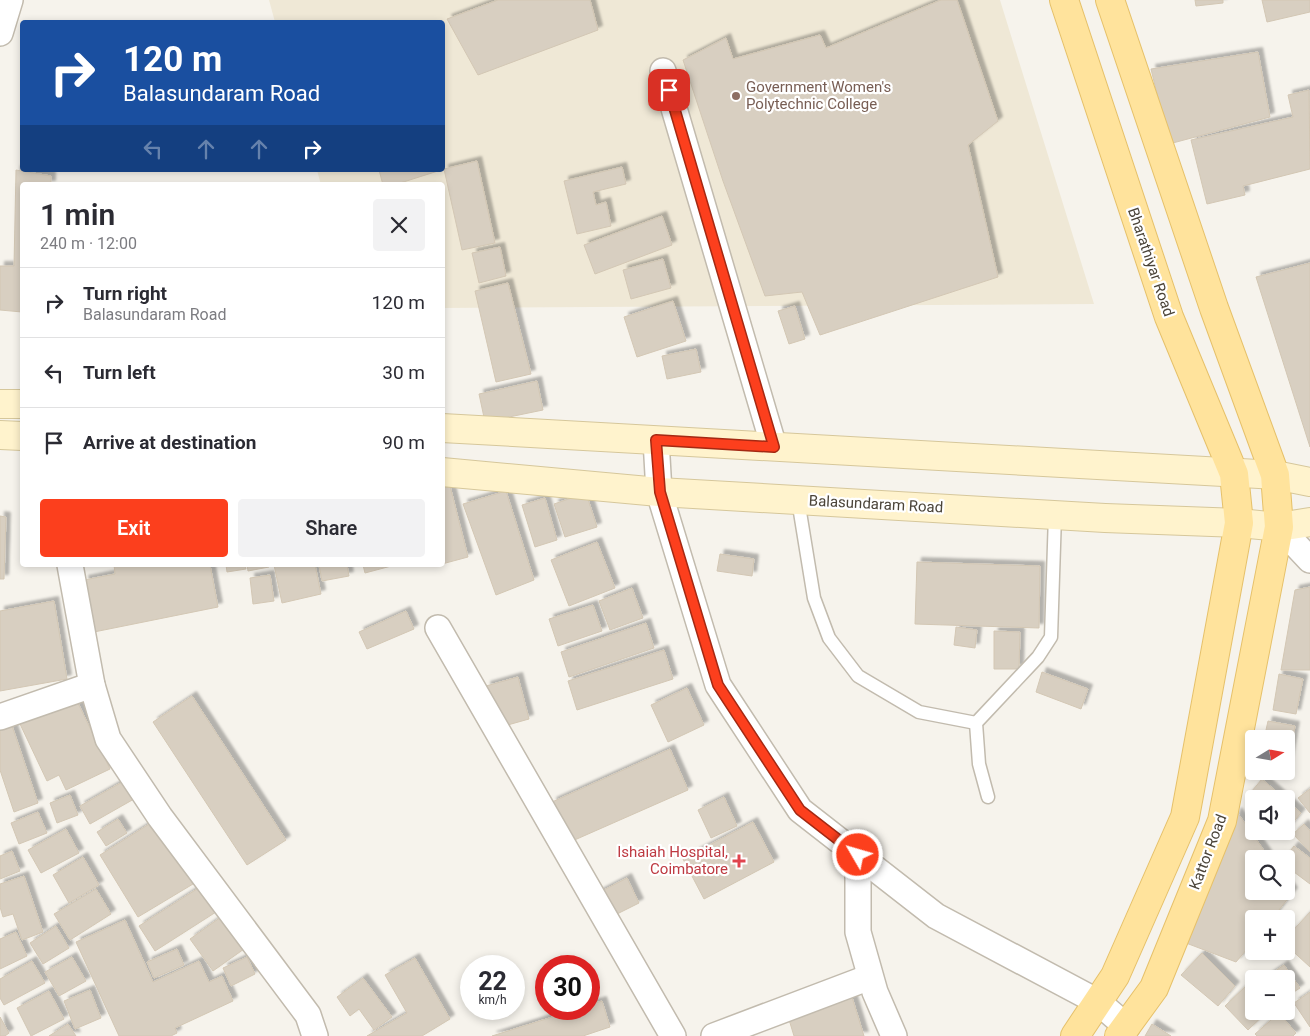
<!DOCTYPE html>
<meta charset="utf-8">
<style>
body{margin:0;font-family:Roboto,sans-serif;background:#f2f2f3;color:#2b2b33;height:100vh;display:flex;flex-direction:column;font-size:19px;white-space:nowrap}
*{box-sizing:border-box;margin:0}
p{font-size:16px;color:#7c7c81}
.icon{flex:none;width:28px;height:28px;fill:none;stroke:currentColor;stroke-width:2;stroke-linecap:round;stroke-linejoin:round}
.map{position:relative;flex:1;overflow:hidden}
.side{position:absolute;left:20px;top:182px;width:425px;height:385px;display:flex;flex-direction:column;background:#fff;border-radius:5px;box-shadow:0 2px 8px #0003}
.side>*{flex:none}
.hud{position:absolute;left:20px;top:20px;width:425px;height:152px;border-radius:5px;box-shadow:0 2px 8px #0003;background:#1a4fa0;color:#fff;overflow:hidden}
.needle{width:32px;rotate:79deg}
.buttons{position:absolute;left:1245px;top:730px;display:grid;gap:10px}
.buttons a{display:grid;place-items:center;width:50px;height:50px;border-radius:5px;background:#fff;box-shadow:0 2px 8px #0003;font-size:25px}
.speed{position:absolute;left:460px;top:955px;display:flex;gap:10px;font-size:25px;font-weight:700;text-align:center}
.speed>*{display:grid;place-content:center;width:65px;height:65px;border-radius:50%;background:#fff;box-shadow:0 2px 8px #0003;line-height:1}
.speed small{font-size:12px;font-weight:400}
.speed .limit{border:8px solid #d22;background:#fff;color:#111}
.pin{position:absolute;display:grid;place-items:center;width:42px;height:42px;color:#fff;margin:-21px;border-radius:10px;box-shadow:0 2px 8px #0006}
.me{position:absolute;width:55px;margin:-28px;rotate:308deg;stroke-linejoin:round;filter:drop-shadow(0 0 4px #0008)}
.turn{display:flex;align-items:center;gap:18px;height:105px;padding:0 20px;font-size:22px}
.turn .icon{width:65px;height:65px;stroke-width:2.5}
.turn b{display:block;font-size:35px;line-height:42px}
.lanes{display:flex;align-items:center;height:48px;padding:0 20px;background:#0003;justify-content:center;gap:25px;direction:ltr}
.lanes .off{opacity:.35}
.round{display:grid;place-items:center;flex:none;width:52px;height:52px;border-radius:5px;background:#f2f2f3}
.summary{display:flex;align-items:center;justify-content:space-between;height:85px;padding:0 20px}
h1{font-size:30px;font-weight:600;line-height:38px}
.primary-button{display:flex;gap:10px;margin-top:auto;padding:10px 20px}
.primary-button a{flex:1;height:58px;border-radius:5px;background:#fc3f1d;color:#fff;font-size:20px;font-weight:600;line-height:58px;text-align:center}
.primary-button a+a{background:#f2f2f3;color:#2b2b33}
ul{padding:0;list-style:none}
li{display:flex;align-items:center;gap:15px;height:70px;padding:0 20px;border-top:1px solid #e1e1e2}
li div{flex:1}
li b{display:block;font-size:19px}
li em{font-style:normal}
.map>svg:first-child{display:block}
.education{fill:#efe8d6}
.building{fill:#d8cfc1;stroke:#d3c7b4;filter:url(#shadow)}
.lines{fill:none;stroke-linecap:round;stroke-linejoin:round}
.service-casing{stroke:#c2bbae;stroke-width:15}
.minor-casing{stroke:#c2bbae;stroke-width:28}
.secondary-casing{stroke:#d6c79b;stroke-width:30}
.primary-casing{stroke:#e6c16a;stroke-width:30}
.service{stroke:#fff;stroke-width:12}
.minor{stroke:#fff;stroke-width:25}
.secondary{stroke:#fff3cd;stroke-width:28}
.primary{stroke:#ffe39c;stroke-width:28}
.route-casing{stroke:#a42913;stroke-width:12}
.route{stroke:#fc3f1d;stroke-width:9}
.education-dot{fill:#8d6e63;stroke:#fff;stroke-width:2}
.health-dot{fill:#e0444e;stroke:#fff;stroke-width:2}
.labels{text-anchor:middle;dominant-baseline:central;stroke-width:4.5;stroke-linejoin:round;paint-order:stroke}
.education-label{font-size:15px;fill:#785e54;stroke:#fff;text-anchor:start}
.street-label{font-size:15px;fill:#4b4439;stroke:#fff}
.health-label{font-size:15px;fill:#be3a42;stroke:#fff;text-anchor:end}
</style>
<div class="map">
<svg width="1310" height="1036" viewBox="0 0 1310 1036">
<defs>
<filter id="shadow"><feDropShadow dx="4.5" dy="-4.5" stdDeviation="1" flood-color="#0004"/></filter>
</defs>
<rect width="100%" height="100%" fill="#f6f3ec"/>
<!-- education -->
<path class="education" d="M269,0H1000L1094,304L443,308L442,185H321L317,170H442V22H275Z"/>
<!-- building -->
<g class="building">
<path d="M498,0H590L598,30L478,75L447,19Z"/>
<path d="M941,0H957L998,121L968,145L998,277L820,335L802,292L765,296L723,181L683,60L726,38L733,59L820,35L826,48Z"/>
<path d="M1195,0H1223V3L1196,6Z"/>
<path d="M1262,0H1310V12L1267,22Z"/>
<path d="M1258,52L1270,117L1169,144L1151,69Z"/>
<path d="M1309,90L1310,169L1243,186L1245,195L1207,204L1191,140L1293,117L1288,95Z"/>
<path d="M477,161L495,243L462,250L444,169Z"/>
<path d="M622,167L626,184L593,192L596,205L606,202L611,226L577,234L564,181Z"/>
<path d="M16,170L51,176V185H22V312L0,310V266H14Z"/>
<path d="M379,170H438V171L394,185H383Z"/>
<path d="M662,216L672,245L595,274L584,245Z"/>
<path d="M500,247L506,276L479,283L472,253Z"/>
<path d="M663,259L671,288L631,299L623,270Z"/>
<path d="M1310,263V447L1256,277Z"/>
<path d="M508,283L531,374L496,382L475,291Z"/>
<path d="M673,301L686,341L637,357L624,317Z"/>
<path d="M795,306L805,339L789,344L778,311Z"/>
<path d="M696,349L701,372L667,379L662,356Z"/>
<path d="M537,381L543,410L485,422L479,394Z"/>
<path d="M449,482L468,557L442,564V484Z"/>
<path d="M506,491L534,580L496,595L463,504Z"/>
<path d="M586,493L597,527L565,537L554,504Z"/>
<path d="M545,498L557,540L535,547L522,505Z"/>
<path d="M0,516L6,517L4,579H0Z"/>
<path d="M597,542L615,588L569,606L551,560Z"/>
<path d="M720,554L754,559L752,576L717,571Z"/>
<path d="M917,562L1040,566L1039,628L915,624Z"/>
<path d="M114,565H210L218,607L94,632L84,580L115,574Z"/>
<path d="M226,565H245L246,569L227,572Z"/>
<path d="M247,565H269V567L248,571Z"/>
<path d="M274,565H315L321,594L282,603Z"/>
<path d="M319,565H347L349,576L322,581Z"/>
<path d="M363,565H395L365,573Z"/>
<path d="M270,575L274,601L253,604L250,578Z"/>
<path d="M1310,587V670H1281L1295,590Z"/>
<path d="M632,588L643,618L610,630L599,601Z"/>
<path d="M54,601L67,679L0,691V611Z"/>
<path d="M593,605L602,631L558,646L549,619Z"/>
<path d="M406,611L414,629L367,649L359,632Z"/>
<path d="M646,623L654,648L569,677L561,652Z"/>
<path d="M956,627L977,630L975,648L954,645Z"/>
<path d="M994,631L1020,632L1019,669H994Z"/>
<path d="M664,650L673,679L577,710L568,681Z"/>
<path d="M1042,672L1088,689L1081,709L1036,692Z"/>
<path d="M1279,674L1303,679L1296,714L1273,710Z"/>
<path d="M518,677L529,719L497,728L486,686Z"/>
<path d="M687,688L704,725L668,742L651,705Z"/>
<path d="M192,696L286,840L247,865L153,722Z"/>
<path d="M75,697L110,769L66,790L59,775L47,781L20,724Z"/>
<path d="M9,717L38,803L14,812L0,770V720Z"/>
<path d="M1268,721L1295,726L1286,775L1267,771H1286V739H1264Z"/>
<path d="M670,749L688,790L570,842L552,802Z"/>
<path d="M1262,779L1285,799H1254V805L1246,798Z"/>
<path d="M124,781L134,799L90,824L80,806Z"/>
<path d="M1310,789V813L1298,798Z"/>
<path d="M70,795L78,815L57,823L50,803Z"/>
<path d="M724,797L737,826L711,838L698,810Z"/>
<path d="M1286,800L1301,813L1286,831Z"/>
<path d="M38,812L47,833L19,844L11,823Z"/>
<path d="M1237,812L1270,859H1254V891H1286V882L1293,892L1272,919H1254V941L1236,962L1186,943Z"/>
<path d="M118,819L127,833L106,846L97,832Z"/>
<path d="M154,821L193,884L138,917L100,855Z"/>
<path d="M753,822L774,862L704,899L683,859Z"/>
<path d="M1304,824L1310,831V852L1293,834Z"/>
<path d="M66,829L79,853L41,873L28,850Z"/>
<path d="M1294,846L1310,858V884L1286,866V859H1284Z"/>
<path d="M12,851L20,871L0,879V856Z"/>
<path d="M83,857L99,885L69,903L53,875Z"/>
<path d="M24,876L43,932L22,940L13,914L3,917L0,907V884Z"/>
<path d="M627,878L639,903L609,918L598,893Z"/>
<path d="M200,887L216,912L155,951L139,926Z"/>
<path d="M96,889L111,914L70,940L54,914Z"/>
<path d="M1310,912V967L1286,945V938Z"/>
<path d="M221,917L244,949L213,971L190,939Z"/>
<path d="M125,920L153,982L199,961L209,982L222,976L233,1001L175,1028L177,1033L171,1036H119L76,942Z"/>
<path d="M56,926L69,948L43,964L30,943Z"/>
<path d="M16,932L27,956L0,969V939Z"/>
<path d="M177,949L184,965L154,978L147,962Z"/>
<path d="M1202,953L1235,986L1218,1006L1181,975Z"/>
<path d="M72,957L86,981L59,996L45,972Z"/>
<path d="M247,957L255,974L231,986L223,968Z"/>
<path d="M415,958L450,1019L422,1036H367L407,1013L385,975Z"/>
<path d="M32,961L45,983L4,1005L0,998V979Z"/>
<path d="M1284,965L1300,988L1286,997V979L1265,978Z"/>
<path d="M363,978L392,1017L374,1030L359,1009L350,1016L337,997Z"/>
<path d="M1251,981L1254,984V1011H1268L1248,1030L1225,1006Z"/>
<path d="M90,990L101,1018L75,1029L64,1001Z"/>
<path d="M49,991L64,1019L31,1036L17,1008Z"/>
<path d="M1310,992V1027L1294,1003Z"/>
<path d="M851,994L864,1036H794L787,1013Z"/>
<path d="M602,1001L610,1027L583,1036H492L578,1009H589V1005Z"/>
<path d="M1279,1013L1296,1033L1293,1036H1257L1255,1034Z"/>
<path d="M0,1017L9,1033L5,1036H0Z"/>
<path d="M68,1024L76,1036H49Z"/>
<path d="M1152,1024L1171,1036H1145Z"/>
</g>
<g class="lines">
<defs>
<g id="service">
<path d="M798,500L814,598L829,638L858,676L919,712L976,723"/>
<path d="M988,797L979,764L976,723L1038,657L1051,637L1055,515"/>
</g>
<g id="minor">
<path d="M0,33L10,0"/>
<path d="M663,71L774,447"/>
<path d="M656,440L659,492L718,685L800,810L936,916L1098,1002L1127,1027"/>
<path d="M1279,527L1310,560"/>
<path d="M70,565L92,685L108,739L160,817L308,1015L315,1036"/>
<path d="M438,628L673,1036"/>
<path d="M0,717L92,685"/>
<path d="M858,855V932L875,992L894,1036"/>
<path d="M714,1036L870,977"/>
</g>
<g id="secondary">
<path d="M0,404H22"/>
<path d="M442,428L1275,475L1310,482"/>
<path d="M0,435L22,436"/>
<path d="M442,472L659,492L1105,518L1239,523L1279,527L1310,522"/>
</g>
<g id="primary">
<path d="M1064,0L1169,317L1234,474L1239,523L1185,817L1115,976L1075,1036"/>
<path d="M1110,0L1214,308L1275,475L1279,527L1222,821L1154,988L1119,1036"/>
</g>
</defs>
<!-- service casing -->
<use href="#service" class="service-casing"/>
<!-- minor casing -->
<use href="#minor" class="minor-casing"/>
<!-- secondary casing -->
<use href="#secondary" class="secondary-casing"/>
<!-- primary casing -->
<use href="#primary" class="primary-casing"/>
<!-- service -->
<use href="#service" class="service"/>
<!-- minor -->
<use href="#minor" class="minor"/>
<!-- secondary -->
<use href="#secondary" class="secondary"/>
<!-- primary -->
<use href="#primary" class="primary"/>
</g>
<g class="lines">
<defs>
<path id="route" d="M669,90L774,447L656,440L660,492L718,685L800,810L858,855"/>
</defs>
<!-- route casing -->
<use href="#route" class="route-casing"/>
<!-- route -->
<use href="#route" class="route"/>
</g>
<!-- markers -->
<circle class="education-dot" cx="736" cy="96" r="5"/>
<path class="health-dot" d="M736.5 853.5h5v5h5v5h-5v5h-5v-5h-5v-5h5z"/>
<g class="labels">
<!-- education labels -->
<g class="education-label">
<text x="746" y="87">Government Women's<tspan x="746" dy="17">Polytechnic College</tspan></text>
</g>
<!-- street labels -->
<g class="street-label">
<text transform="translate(1151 262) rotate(71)">Bharathiyar Road</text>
<text transform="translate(876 504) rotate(3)">Balasundaram Road</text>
<text transform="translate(1208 852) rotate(-69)">Kattor Road</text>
</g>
<!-- health labels -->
<g class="health-label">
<text x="728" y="852">Ishaiah Hospital,<tspan x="728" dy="17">Coimbatore</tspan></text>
</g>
</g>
</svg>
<div class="buttons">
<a><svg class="needle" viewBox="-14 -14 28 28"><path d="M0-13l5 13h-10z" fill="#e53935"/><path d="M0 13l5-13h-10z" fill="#7c7c81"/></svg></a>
<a><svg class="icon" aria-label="sound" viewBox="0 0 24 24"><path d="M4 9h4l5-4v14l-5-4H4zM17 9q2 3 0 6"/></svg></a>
<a><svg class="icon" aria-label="search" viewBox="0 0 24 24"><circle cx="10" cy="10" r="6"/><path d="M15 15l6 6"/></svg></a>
<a>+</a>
<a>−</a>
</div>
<div class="speed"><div>22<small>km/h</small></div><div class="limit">30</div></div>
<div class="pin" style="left:669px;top:90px;background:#d93025"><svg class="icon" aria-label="arrive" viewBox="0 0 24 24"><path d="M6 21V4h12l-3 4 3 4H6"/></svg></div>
<svg class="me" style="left:858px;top:855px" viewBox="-20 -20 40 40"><circle r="17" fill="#fc3f1d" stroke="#fff" stroke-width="3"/><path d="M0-11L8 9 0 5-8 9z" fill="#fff"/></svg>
<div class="hud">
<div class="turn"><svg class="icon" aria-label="right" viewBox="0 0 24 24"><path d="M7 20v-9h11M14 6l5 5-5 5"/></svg><div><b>120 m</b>Balasundaram Road</div></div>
<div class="lanes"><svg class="icon off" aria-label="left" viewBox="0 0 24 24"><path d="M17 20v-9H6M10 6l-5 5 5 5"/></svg><svg class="icon off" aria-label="ahead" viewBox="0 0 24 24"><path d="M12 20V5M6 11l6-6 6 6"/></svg><svg class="icon off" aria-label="ahead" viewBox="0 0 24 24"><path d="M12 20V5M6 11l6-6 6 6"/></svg><svg class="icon" aria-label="right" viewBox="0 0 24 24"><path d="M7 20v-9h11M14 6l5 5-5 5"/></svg></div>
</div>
<section class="side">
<div class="summary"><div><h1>1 min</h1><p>240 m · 12:00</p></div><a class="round"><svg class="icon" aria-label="close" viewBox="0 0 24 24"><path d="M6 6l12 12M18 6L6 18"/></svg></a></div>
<ul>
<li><svg class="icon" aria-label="right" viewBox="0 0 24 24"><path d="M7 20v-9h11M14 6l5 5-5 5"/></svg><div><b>Turn right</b><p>Balasundaram Road</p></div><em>120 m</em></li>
<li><svg class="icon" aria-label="left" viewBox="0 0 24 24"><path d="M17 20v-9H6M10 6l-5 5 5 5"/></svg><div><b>Turn left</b></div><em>30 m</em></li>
<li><svg class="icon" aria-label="arrive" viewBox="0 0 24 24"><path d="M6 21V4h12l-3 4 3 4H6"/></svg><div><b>Arrive at destination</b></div><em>90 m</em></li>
</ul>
<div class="primary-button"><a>Exit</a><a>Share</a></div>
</section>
</div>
